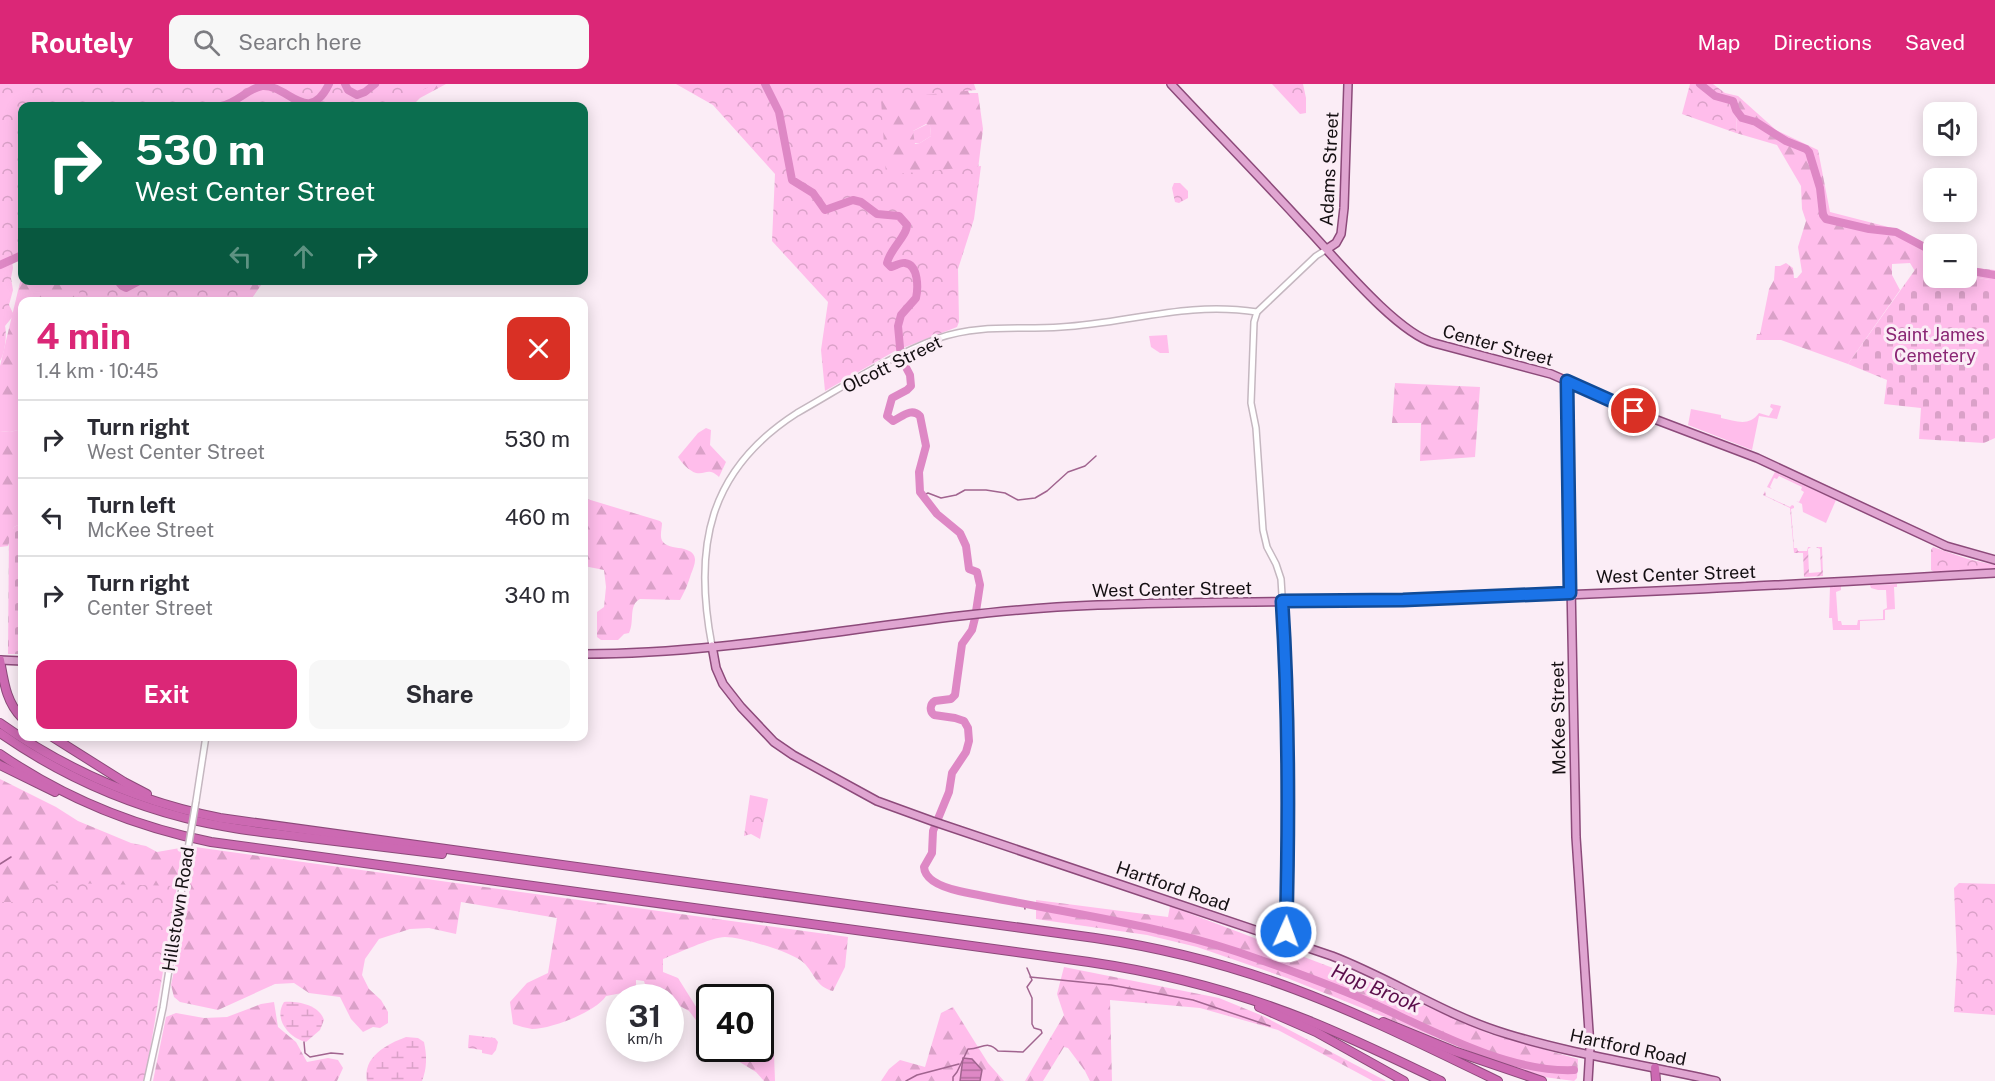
<!DOCTYPE html>
<meta charset="utf-8">
<style>
body{margin:0;font-family:"Public Sans",sans-serif;background:#f7f7f7;color:#2b2b33;height:100vh;display:flex;flex-direction:column;font-size:22px;white-space:nowrap}
*{box-sizing:border-box;margin:0}
p{font-size:20px;color:#7c7c81}
.icon{flex:none;width:33px;height:33px;fill:none;stroke:currentColor;stroke-width:2;stroke-linecap:round;stroke-linejoin:round}
.map{position:relative;flex:1;overflow:hidden}
.details{position:absolute;left:18px;top:213px;width:570px;height:444px;display:flex;flex-direction:column;background:#fff;border-radius:12px;box-shadow:0 3px 15px #0003}
.details>*{flex:none}
.guide{position:absolute;left:18px;top:18px;width:570px;height:183px;border-radius:12px;box-shadow:0 3px 15px #0003;background:#0b6e4f;color:#fff;overflow:hidden}
.tools{position:absolute;left:1923px;top:18px;display:grid;gap:12px}
.tools a{display:grid;place-items:center;width:54px;height:54px;border-radius:12px;background:#fff;box-shadow:0 3px 15px #0003;font-size:30px}
.speed{position:absolute;left:606px;top:900px;display:flex;gap:12px;font-size:30px;font-weight:700;text-align:center}
.speed>*{display:grid;place-content:center;width:78px;height:78px;border-radius:50%;background:#fff;box-shadow:0 3px 15px #0003;line-height:1}
.speed small{font-size:15px;font-weight:400}
.speed .limit{border:3px solid #111;border-radius:9px;background:#fff;color:#111}
.pin{position:absolute;display:grid;place-items:center;width:51px;height:51px;color:#fff;margin:-26px;border:3px solid #fff;border-radius:50%;box-shadow:0 2px 6px #0007}
.me{position:absolute;width:66px;margin:-33px;rotate:2deg;stroke-linejoin:round;filter:drop-shadow(0 0 4px #0008)}
.turn{display:flex;align-items:center;gap:21px;height:126px;padding:0 18px;font-size:27px}
.turn .icon{width:78px;height:78px;stroke-width:2.5}
.turn b{display:block;font-size:42px;line-height:51px}
.lanes{display:flex;align-items:center;height:57px;padding:0 18px;background:#0003;justify-content:center;gap:30px;direction:ltr}
.lanes .off{opacity:.35}
.round{display:grid;place-items:center;flex:none;width:63px;height:63px;border-radius:12px;background:#f7f7f7}
.headline{display:flex;align-items:center;justify-content:space-between;height:102px;padding:0 18px}
h1{font-size:36px;font-weight:700;line-height:45px;color:#db2777}
.primary-button{display:flex;gap:12px;margin-top:auto;padding:12px 18px}
.primary-button a{flex:1;height:69px;border-radius:12px;background:#db2777;color:#fff;font-size:24px;font-weight:700;line-height:69px;text-align:center}
.primary-button a+a{background:#f7f7f7;color:#2b2b33}
ul{padding:0;list-style:none}
li{display:flex;align-items:center;gap:18px;height:78px;padding:0 18px;border-top:2px solid #e1e1e2}
li div{flex:1}
li b{display:block;font-size:22px}
li em{font-style:normal}
header{display:flex;align-items:center;gap:36px;box-sizing:border-box;height:84px;padding:0 30px;background:#db2777;color:#fff}
header strong{font-size:28px}
nav{display:flex;gap:33px;margin-inline-start:auto;font-size:21px}
.search{width:420px;height:54px;background:#f7f7f7;display:flex;align-items:center;gap:15px;box-sizing:border-box;padding:0 21px;border-radius:12px;color:#7c7c81;font-size:22px}
.map>svg:first-child{display:block}
.grass{fill:#ffbdeb}
.forest{fill:url(#forest-firs);fill-rule:evenodd}
.wetland{fill:url(#wetland-marsh)}
.cemetery{fill:url(#cemetery-stones)}
.park{fill:url(#park-crowns)}
.garden{fill:url(#garden-furrows)}
.water{fill:url(#water-rules);stroke:#a1648f;stroke-width:1.5}
.lines{fill:none;stroke-linecap:round;stroke-linejoin:round}
.stream{stroke:#a1648f;stroke-width:1.5}
.river{stroke:#de88c5;stroke-width:8}
.minor-casing{stroke:#c5b7c0;stroke-width:8}
.major-casing{stroke:#8c4a7a;stroke-width:10}
.highway-casing{stroke:#8c4a7a;stroke-width:10}
.minor{stroke:#fff;stroke-width:5}
.major{stroke:#e0a5d1;stroke-width:7}
.highway{stroke:#cc69b2;stroke-width:8}
.minor-bridge-casing{stroke:#c5b7c0;stroke-width:8;stroke-linecap:butt}
.minor-bridge{stroke:#fff;stroke-width:5}
.route-casing{stroke:#114b97;stroke-width:15}
.route{stroke:#1a73e8;stroke-width:10}
.labels{text-anchor:middle;dominant-baseline:central;stroke-width:6;stroke-linejoin:round;paint-order:stroke}
.street-label{font-size:18px;fill:#140f12;stroke:#fbedf6}
.park-label{font-size:18px;fill:#8a2674;stroke:#fbedf6}
.water-label{font-size:20px;font-style:italic;fill:#5b0e4b;stroke:#fbedf6}
</style>
<header>
<strong>Routely</strong>
<div class="search"><svg class="icon" aria-label="search" viewBox="0 0 24 24"><circle cx="10" cy="10" r="6"/><path d="M15 15l6 6"/></svg>Search here</div>
<nav><a>Map</a><a>Directions</a><a>Saved</a></nav>
</header>
<div class="map">
<svg width="1995" height="997" viewBox="0 0 1995 997">
<defs>
<pattern id="forest-firs" width="22" height="20" patternUnits="userSpaceOnUse" patternTransform="scale(1.5)"><rect width="22" height="20" fill="#ffbdeb"/><path d="M5 1l3.5 6h-7zM16 11l3.5 6h-7z" fill="#daa1c8"/></pattern>
<pattern id="wetland-marsh" width="20" height="14" patternUnits="userSpaceOnUse" patternTransform="scale(1.5)"><rect width="20" height="14" fill="#ffbdeb"/><path d="M1 5h8M5 5V1M11 12h8M15 12V8" fill="none" stroke="#daa1c8"/></pattern>
<pattern id="cemetery-stones" width="16" height="16" patternUnits="userSpaceOnUse" patternTransform="scale(1.5)"><rect width="16" height="16" fill="#ffbdeb"/><path d="M2 7V4a2 2 0 0 1 4 0v3zM10 15v-3a2 2 0 0 1 4 0v3z" fill="#daa1c8"/></pattern>
<pattern id="park-crowns" width="20" height="18" patternUnits="userSpaceOnUse" patternTransform="scale(1.5)"><rect width="20" height="18" fill="#ffbdeb"/><path d="M2 6a3 3 0 1 1 6 0M12 15a3 3 0 1 1 6 0" fill="none" stroke="#daa1c8"/></pattern>
<pattern id="garden-furrows" width="10" height="10" patternUnits="userSpaceOnUse" patternTransform="scale(1.5)"><rect width="10" height="10" fill="#ffbdeb"/><path d="M-1 1l2-2M0 10L10 0M9 11l2-2" fill="none" stroke="#daa1c8"/></pattern>
<pattern id="water-rules" width="6" height="5" patternUnits="userSpaceOnUse" patternTransform="scale(1.5)"><rect width="6" height="5" fill="#de88c5"/><path d="M0 2.5h6" fill="none" stroke="#b36e9f"/></pattern>
</defs>
<rect width="100%" height="100%" fill="#fbedf6"/>
<!-- grass -->
<g class="grass">
<path d="M928,40L930,42L931,52L920,59H914L913,47Z"/>
<path d="M1167,251L1169,269H1160L1151,263L1149,252Z"/>
<path d="M0,311H22V345L10,348L0,347Z"/>
<path d="M1771,320L1781,322L1777,335L1759,332L1752,366L1688,341L1691,325L1721,331V334C1736,337 1749,343 1759,329L1769,332L1773,325L1770,323Z"/>
<path d="M1775,388L1836,416L1826,439L1803,428L1802,420L1796,417L1799,418L1804,408L1801,406L1802,403L1779,392L1777,395L1774,394L1770,403L1772,405L1767,403Z"/>
<path d="M1897,500V503H1894L1895,525L1885,526V536L1860,537V546H1833L1832,534H1829L1830,502H1841V506L1836,508L1838,537H1841L1842,541H1857L1858,536L1883,535V526L1887,524L1886,506H1878L1871,504L1870,501Z"/>
</g>
<!-- forest -->
<g class="forest">
<path d="M401,0H446L420,14L412,22H377Z"/>
<path d="M966,0L969,9H978L983,45L972,133L958,181L791,20ZM926,40L930,42L931,52L920,59L915,60L913,47Z"/>
<path d="M1738,12L1776,46L1818,66L1830,128L1896,145L1933,163L1934,194L1924,202L1910,179L1892,180V191L1900,206L1848,280L1781,256H1756L1757,250H1760L1769,205L1774,196L1775,182H1780L1786,179L1793,184L1794,194H1797L1802,188L1798,163L1806,137L1802,125L1801,102L1777,61L1736,49Z"/>
<path d="M1966,183L1995,186V207L1990,196L1967,192Z"/>
<path d="M22,190V196L107,197L118,217L22,218V311H0V282Z"/>
<path d="M246,197H264L250,217L229,218Z"/>
<path d="M1395,299L1480,303L1475,373L1420,377L1421,339H1392Z"/>
<path d="M706,344L711,346L710,361L726,378L719,393C708,383 706,391 696,389C689,387 681,378 678,373L698,349Z"/>
<path d="M22,345V439L14,443L8,462L0,463V347L10,348Z"/>
<path d="M584,414L660,437L662,439C662,445 659,453 663,458C668,464 677,463 684,465C700,469 695,480 691,490C688,500 685,507 680,516L640,515C628,521 635,537 629,549L624,550L618,556H601L597,553V528L604,523L606,503L604,486L584,482Z"/>
<path d="M0,695L56,723L78,737L131,759L146,762L157,768L180,764L182,766L176,802L0,825Z"/>
<path d="M195,763L848,853L845,883L833,907C816,903 815,890 804,879C793,868 741,853 725,853C712,853 676,870 663,875V888L678,894L705,937H709V953L689,927L671,917L670,914L648,910L644,897L636,896V910L633,912L622,909L606,912C596,928 551,945 532,945C526,944 519,942 513,940L510,918L527,899L548,889L557,834L461,818L456,850L429,844L410,845L379,855L365,875L362,891L369,905L381,916L388,928V939L380,944L373,943L363,948L351,935L340,913L309,909L294,899L275,900L218,926L180,918L174,913L171,901L186,831Z"/>
<path d="M1036,816L1168,833L1170,822L1375,900L1490,950L1578,975L1577,994L1574,997L1544,993L1487,974L1287,894L1197,863L1147,851L1036,835Z"/>
<path d="M1064,883L1219,914L1263,932L1386,997H1373L1278,946L1200,924L1110,916L1112,997H1090L1085,987L1068,964L1064,963L1043,997H1025L1064,931L1057,910Z"/>
<path d="M274,918L278,943L296,958L307,978L328,974L338,976L343,984L337,997H153L166,933L176,929L204,934L227,933L261,920Z"/>
<path d="M953,923L988,979L1004,997H881L889,985L900,976L925,983L941,929Z"/>
<path d="M761,943H773L775,997H764L756,988L738,977L732,966L728,965L760,964Z"/>
</g>
<!-- wetland -->
<g class="wetland">
<path d="M284,918C298,917 319,921 324,936L320,946L306,958C289,954 273,935 284,918Z"/>
<path d="M406,953L418,954L424,958C427,972 427,984 422,997H367C362,973 387,960 406,953Z"/>
</g>
<!-- cemetery -->
<g class="cemetery">
<path d="M1927,169L1933,174L1934,194H1966L1967,192L1995,197V354L1984,359L1919,355L1921,324L1884,320L1887,296L1848,280Z"/>
<path d="M22,439V570H8L9,454L14,443Z"/>
</g>
<!-- park -->
<g class="park">
<path d="M0,0H435L389,22H22V173L12,177L13,184L11,194L13,206L9,221L14,231L5,242C7,250 5,270 0,277Z"/>
<path d="M676,0H974L976,6L881,15L886,91L981,82L974,135L958,185L959,238L957,243L895,267L825,307L821,266L828,218L772,157L775,90L713,21Z"/>
<path d="M1272,0H1303L1306,14V29L1300,30Z"/>
<path d="M1690,0H1713L1725,9L1738,12L1736,49L1682,30Z"/>
<path d="M1174,99H1180L1188,107V114L1179,119L1175,118L1172,104Z"/>
<path d="M81,197V196L251,197L241,217H78Z"/>
<path d="M1933,463L1968,475L1995,481V485L1934,488L1931,486V466Z"/>
<path d="M750,711L768,715L760,755L751,750L744,752Z"/>
<path d="M32,798L177,802L145,997H0V818H33Z"/>
<path d="M1959,799L1995,800V931L1954,928L1957,877L1954,804Z"/>
<path d="M469,951L495,954L498,958L496,966L492,971L482,969V966L468,964Z"/>
</g>
<!-- garden -->
<path class="garden" d="M1765,407L1766,412L1790,423L1792,421L1794,422V424L1791,425L1794,464H1797L1798,467H1807L1808,463H1811L1808,465L1809,489L1821,488L1820,465L1816,463H1822L1823,492L1804,493L1803,469H1794L1790,424L1763,411Z"/>
<!-- water -->
<path class="water" d="M963,974L972,975L982,986L980,997H960Z"/>
<g class="lines">
<!-- stream -->
<g class="stream">
<path d="M922,412L928,409L941,414L956,411L965,406H986L1005,409L1018,416L1035,414L1047,407L1068,388L1085,382L1096,372"/>
<path d="M0,780L11,773"/>
<path d="M1024,820L1025,825"/>
<path d="M1030,893L1111,901L1193,916L1270,942"/>
<path d="M304,958L305,969L310,973L331,969L343,970"/>
<path d="M906,997L917,991L959,980"/>
<path d="M953,997V993L957,988L968,965C980,966 987,955 998,967L1023,968L1042,949L1041,946L1034,944L1032,940V914L1027,903L1032,896L1027,884"/>
</g>
<!-- river -->
<g class="river">
<path d="M345,0L348,6L357,11L365,8L375,0"/>
<path d="M765,0L779,28L792,96L813,109L825,126L853,116L861,118L877,130L899,132L907,141C907,152 890,165 887,179L891,183C895,182 901,178 905,179C919,181 918,205 916,214L901,231L898,242L901,274L910,291L911,302L907,306L892,314L887,332L893,337C902,333 911,323 920,332L926,362L919,388L920,408L937,430L960,449L966,462L969,485L977,488L980,501L975,534L972,546L962,560L955,611L951,615L935,617C930,620 929,627 934,631L955,634L964,637L968,644L969,657L966,668L952,689L949,708L933,747L932,769L924,783C925,798 946,804 959,807C1052,827 1147,838 1238,868C1281,883 1323,898 1365,916C1426,943 1506,989 1574,986"/>
<path d="M1700,0L1715,12L1733,17L1736,26L1742,34L1756,38L1786,57L1806,65L1809,68L1820,104L1823,131L1826,135L1869,145L1896,148L1934,168"/>
<path d="M221,22C237,19 247,5 262,2C288,0 308,43 329,0"/>
<path d="M0,181L22,171"/>
<path d="M1966,186L1995,191"/>
<path d="M117,196L122,202L126,204L141,196"/>
</g>
<defs>
<g id="minor">
<path d="M712,562C693,463 708,386 797,329C843,303 889,272 939,254C979,240 1020,246 1061,243C1130,239 1186,217 1257,228"/>
<path d="M196,717L206,652"/>
<path d="M1285,857L1287,776V592L1281,495L1276,480L1267,463L1263,446L1256,344L1251,319L1254,238L1257,228L1316,172L1327,165"/>
<path d="M147,997L163,924L188,765"/>
</g>
<g id="major">
<path d="M1171,0C1215,47 1260,93 1303,140C1333,171 1395,248 1434,259L1551,290L1649,333L1757,374L1946,462L1995,476"/>
<path d="M1327,165L1336,159L1341,150L1344,124L1348,0"/>
<path d="M1567,297L1576,753L1590,963L1588,997"/>
<path d="M712,562L716,584L723,600L741,623L774,658L793,671L877,717L932,737L1332,872C1392,895 1446,932 1507,950C1575,971 1647,981 1716,997"/>
<path d="M584,570C742,570 899,533 1057,523C1176,516 1294,519 1413,516C1607,511 1801,500 1995,489"/>
<path d="M0,576L22,577"/>
</g>
<g id="highway">
<path d="M0,576C4,598 6,618 22,634"/>
<path d="M0,639C66,686 140,718 220,734L1095,854C1163,864 1230,881 1294,905C1364,931 1431,965 1498,997"/>
<path d="M0,649C56,688 119,717 185,734C223,744 262,748 302,753C348,759 395,764 442,770"/>
<path d="M51,652L124,698L147,710"/>
<path d="M0,670C64,714 136,743 211,758L1089,878C1164,889 1237,908 1307,936C1352,954 1397,976 1441,997"/>
<path d="M0,681L55,708"/>
<path d="M1259,923L1316,948L1404,997"/>
<path d="M1383,938L1454,967L1542,997"/>
<path d="M1655,984L1656,997"/>
</g>
</defs>
<!-- minor casing -->
<use href="#minor" class="minor-casing"/>
<!-- major casing -->
<use href="#major" class="major-casing"/>
<!-- highway casing -->
<use href="#highway" class="highway-casing"/>
<!-- minor -->
<use href="#minor" class="minor"/>
<!-- major -->
<use href="#major" class="major"/>
<!-- highway -->
<use href="#highway" class="highway"/>
<defs>
<path id="minor-bridge" d="M188,765L196,717"/>
</defs>
<!-- minor-bridge casing -->
<use href="#minor-bridge" class="minor-bridge-casing"/>
<!-- minor-bridge -->
<use href="#minor-bridge" class="minor-bridge"/>
</g>
<g class="lines">
<defs>
<path id="route" d="M1286,848C1289,738 1289,627 1282,517L1403,516L1570,509L1567,297L1634,327"/>
</defs>
<!-- route casing -->
<use href="#route" class="route-casing"/>
<!-- route -->
<use href="#route" class="route"/>
</g>
<g class="labels">
<!-- street labels -->
<g class="street-label">
<text transform="translate(1329 85) rotate(-87)">Adams Street</text>
<text transform="translate(1498 261) rotate(15)">Center Street</text>
<text transform="translate(892 280) rotate(-26)">Olcott Street</text>
<text transform="translate(1676 490) rotate(-2)">West Center Street</text>
<text transform="translate(1172 505) rotate(-1)">West Center Street</text>
<text transform="translate(1558 634) rotate(-91)">McKee Street</text>
<text transform="translate(1173 802) rotate(19)">Hartford Road</text>
<text transform="translate(178 825) rotate(-81)">Hillstown Road</text>
<text transform="translate(1628 963) rotate(12)">Hartford Road</text>
</g>
<!-- park labels -->
<g class="park-label">
<text x="1935" y="250">Saint James<tspan x="1935" dy="21">Cemetery</tspan></text>
</g>
<!-- water labels -->
<g class="water-label">
<text transform="translate(1376 904) rotate(23)">Hop Brook</text>
</g>
</g>
</svg>
<div class="tools">
<a><svg class="icon" aria-label="sound" viewBox="0 0 24 24"><path d="M4 9h4l5-4v14l-5-4H4zM17 9q2 3 0 6"/></svg></a>
<a>+</a>
<a>−</a>
</div>
<div class="speed"><div>31<small>km/h</small></div><div class="limit">40</div></div>
<div class="pin" style="left:1634px;top:327px;background:#d93025"><svg class="icon" aria-label="arrive" viewBox="0 0 24 24"><path d="M6 21V4h12l-3 4 3 4H6"/></svg></div>
<svg class="me" style="left:1286px;top:848px" viewBox="-20 -20 40 40"><circle r="17" fill="#1a73e8" stroke="#fff" stroke-width="3"/><path d="M0-11L8 9 0 5-8 9z" fill="#fff"/></svg>
<div class="guide">
<div class="turn"><svg class="icon" aria-label="right" viewBox="0 0 24 24"><path d="M7 20v-9h11M14 6l5 5-5 5"/></svg><div><b>530 m</b>West Center Street</div></div>
<div class="lanes"><svg class="icon off" aria-label="left" viewBox="0 0 24 24"><path d="M17 20v-9H6M10 6l-5 5 5 5"/></svg><svg class="icon off" aria-label="ahead" viewBox="0 0 24 24"><path d="M12 20V5M6 11l6-6 6 6"/></svg><svg class="icon" aria-label="right" viewBox="0 0 24 24"><path d="M7 20v-9h11M14 6l5 5-5 5"/></svg></div>
</div>
<section class="details">
<div class="headline"><div><h1>4 min</h1><p>1.4 km · 10:45</p></div><a class="round" style="background:#d93025;color:#fff"><svg class="icon" aria-label="close" viewBox="0 0 24 24"><path d="M6 6l12 12M18 6L6 18"/></svg></a></div>
<ul>
<li><svg class="icon" aria-label="right" viewBox="0 0 24 24"><path d="M7 20v-9h11M14 6l5 5-5 5"/></svg><div><b>Turn right</b><p>West Center Street</p></div><em>530 m</em></li>
<li><svg class="icon" aria-label="left" viewBox="0 0 24 24"><path d="M17 20v-9H6M10 6l-5 5 5 5"/></svg><div><b>Turn left</b><p>McKee Street</p></div><em>460 m</em></li>
<li><svg class="icon" aria-label="right" viewBox="0 0 24 24"><path d="M7 20v-9h11M14 6l5 5-5 5"/></svg><div><b>Turn right</b><p>Center Street</p></div><em>340 m</em></li>
</ul>
<div class="primary-button"><a>Exit</a><a>Share</a></div>
</section>
</div>
